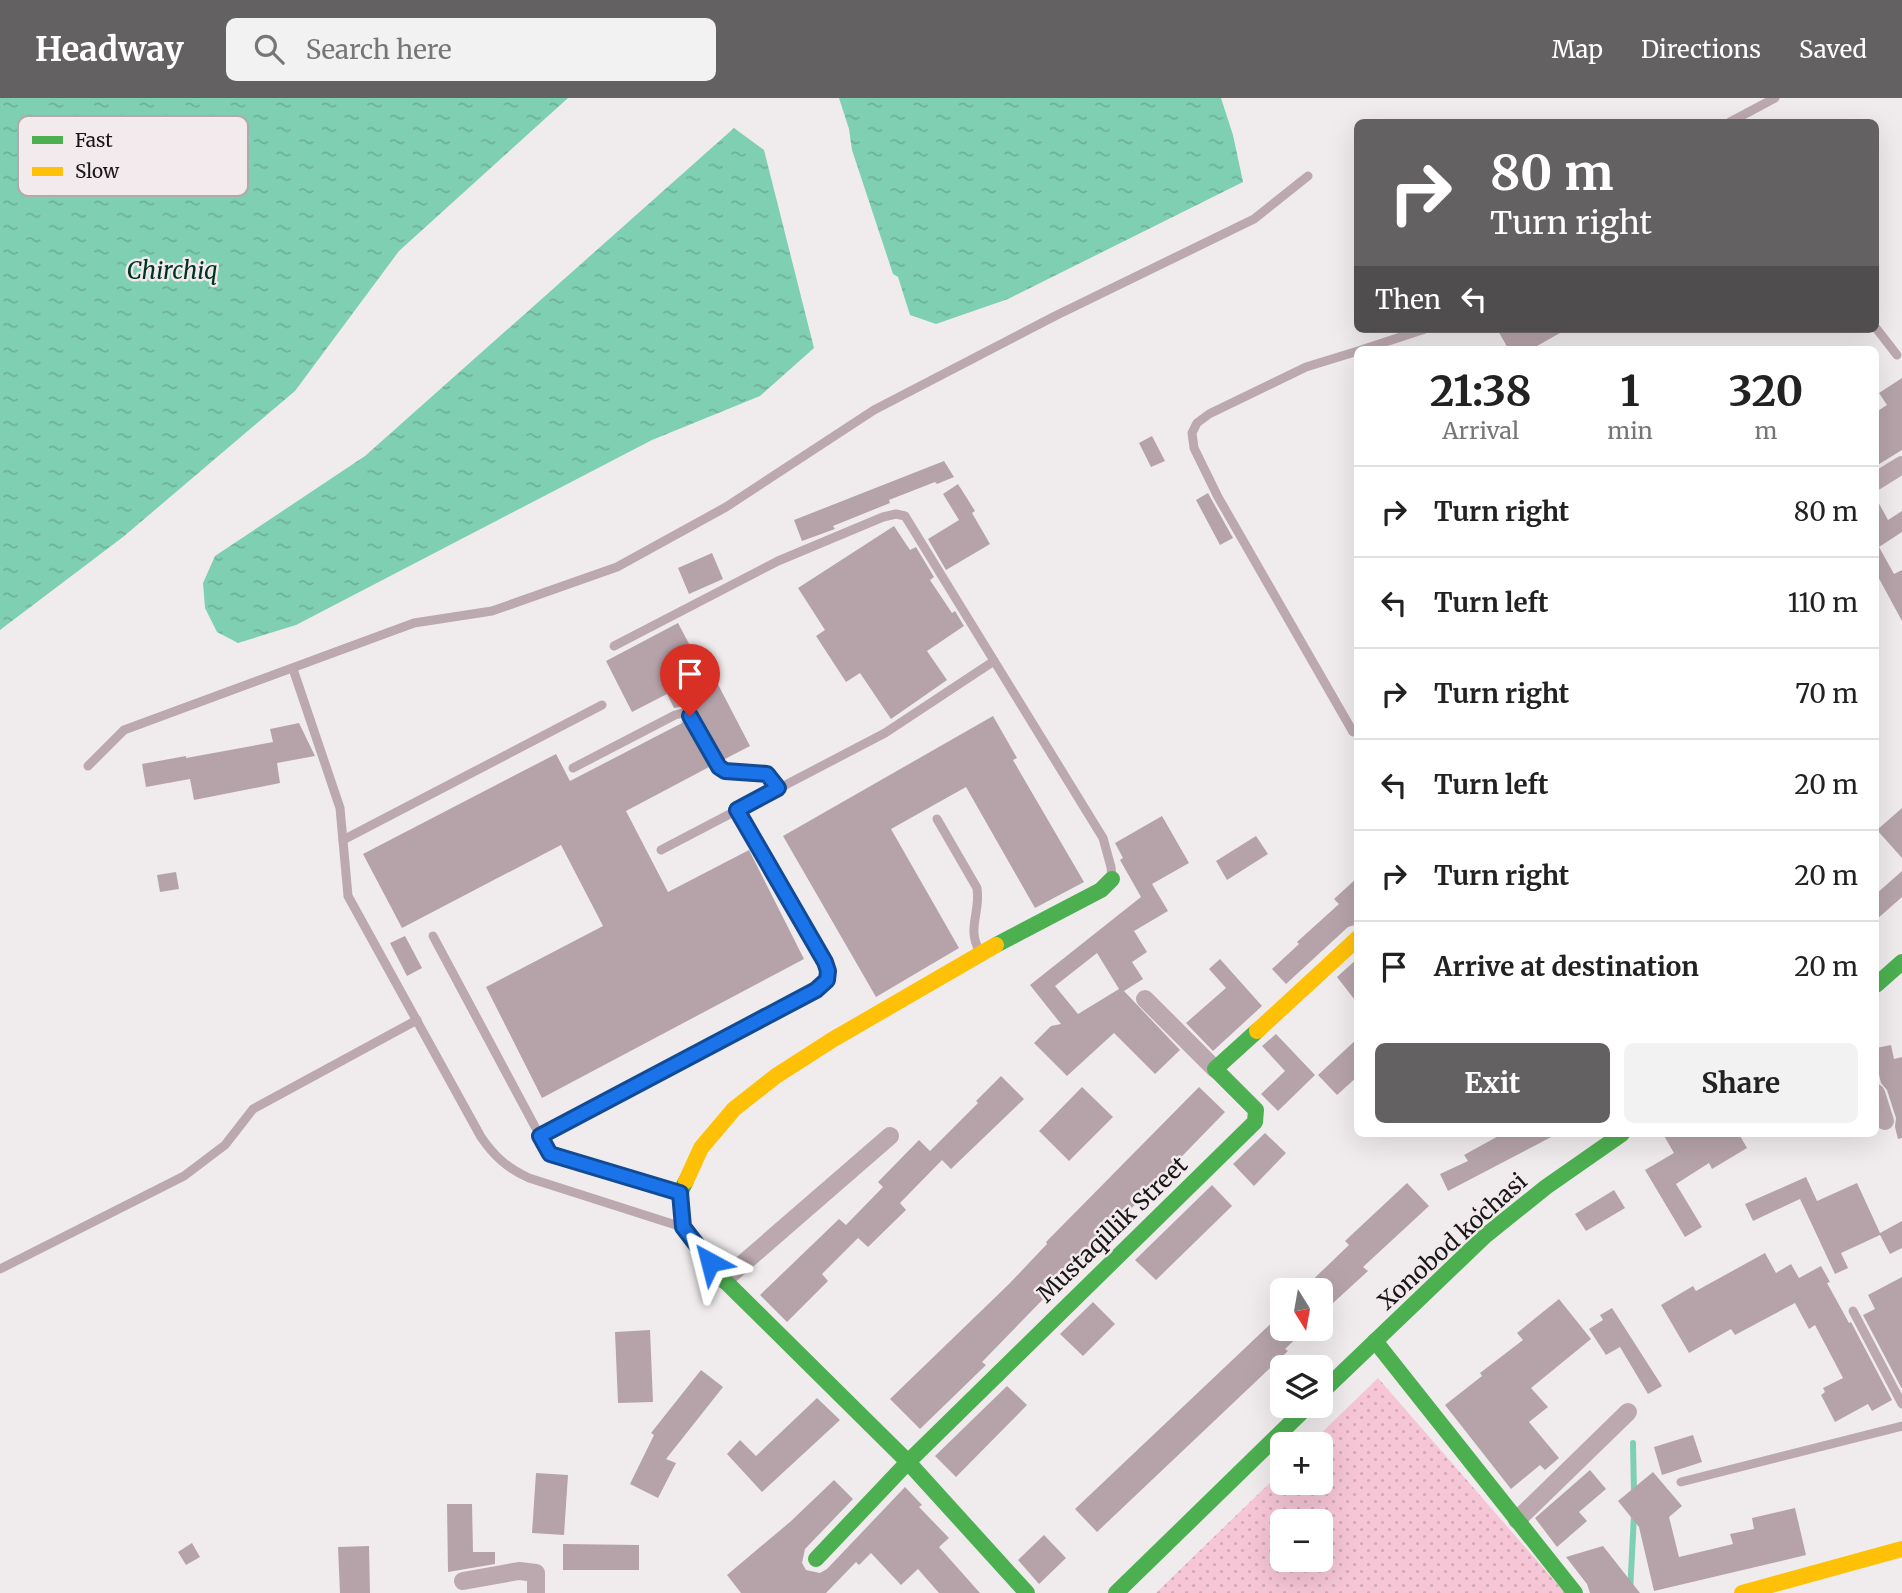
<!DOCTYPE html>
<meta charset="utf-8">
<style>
body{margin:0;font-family:Merriweather,serif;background:#f2f2f2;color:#222;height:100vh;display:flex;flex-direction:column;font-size:26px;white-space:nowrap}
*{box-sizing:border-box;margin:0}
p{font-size:23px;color:#767676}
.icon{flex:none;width:38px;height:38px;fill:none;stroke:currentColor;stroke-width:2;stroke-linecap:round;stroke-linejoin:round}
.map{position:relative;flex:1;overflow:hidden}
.details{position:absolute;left:1354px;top:248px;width:525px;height:791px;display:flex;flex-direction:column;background:#fff;border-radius:10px;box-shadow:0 7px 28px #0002}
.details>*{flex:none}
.top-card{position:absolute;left:1354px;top:21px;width:525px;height:214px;border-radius:10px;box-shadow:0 7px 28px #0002;background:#646162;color:#fff;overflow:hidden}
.needle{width:46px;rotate:169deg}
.buttons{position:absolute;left:1270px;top:1180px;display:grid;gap:14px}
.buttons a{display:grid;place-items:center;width:63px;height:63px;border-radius:10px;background:#fff;box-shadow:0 7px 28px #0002;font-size:35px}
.pin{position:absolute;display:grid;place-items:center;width:60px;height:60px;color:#fff;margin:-72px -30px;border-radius:50% 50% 50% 0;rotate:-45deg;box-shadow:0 0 7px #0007}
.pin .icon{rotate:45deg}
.me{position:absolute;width:77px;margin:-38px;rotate:322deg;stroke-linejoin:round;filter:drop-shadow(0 0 5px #0008)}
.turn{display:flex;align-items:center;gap:24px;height:147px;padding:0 21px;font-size:32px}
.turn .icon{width:91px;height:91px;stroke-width:2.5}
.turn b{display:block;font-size:49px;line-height:60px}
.then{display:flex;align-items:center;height:66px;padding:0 21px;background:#0003;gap:14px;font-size:26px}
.eta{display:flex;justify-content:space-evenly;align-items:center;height:119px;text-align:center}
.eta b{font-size:42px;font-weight:700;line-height:49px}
.primary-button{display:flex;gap:14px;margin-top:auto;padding:14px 21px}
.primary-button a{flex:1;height:80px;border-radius:10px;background:#646162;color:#fff;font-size:28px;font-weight:700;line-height:80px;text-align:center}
.primary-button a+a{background:#f2f2f2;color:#222}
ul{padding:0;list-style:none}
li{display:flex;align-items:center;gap:21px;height:91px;padding:0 21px;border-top:2px solid #e0e0e0}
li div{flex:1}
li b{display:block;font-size:26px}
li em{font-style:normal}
header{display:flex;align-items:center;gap:42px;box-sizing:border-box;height:98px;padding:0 35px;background:#646162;color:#fff}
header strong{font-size:33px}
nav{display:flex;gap:38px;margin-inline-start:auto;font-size:24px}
.search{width:490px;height:63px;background:#f2f2f2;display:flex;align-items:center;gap:18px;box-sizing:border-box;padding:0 24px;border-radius:10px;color:#767676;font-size:26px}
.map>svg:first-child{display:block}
.grass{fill:url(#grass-dots);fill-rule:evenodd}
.water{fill:url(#water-ripples)}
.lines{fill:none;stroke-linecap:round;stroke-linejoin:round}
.stream{stroke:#7fcfb3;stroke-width:6}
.building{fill:#b6a3aa;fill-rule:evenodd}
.lane{stroke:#bca8af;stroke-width:9}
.street{stroke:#bca8af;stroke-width:18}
.fast{stroke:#4caf50;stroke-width:16}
.slow{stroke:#ffc107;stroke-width:16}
.route-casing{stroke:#114b97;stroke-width:18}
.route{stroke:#1a73e8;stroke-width:12}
.labels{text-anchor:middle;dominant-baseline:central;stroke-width:5;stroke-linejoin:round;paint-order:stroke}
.street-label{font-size:23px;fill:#191617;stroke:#f2eaec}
.water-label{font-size:24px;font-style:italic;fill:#003323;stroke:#f2eaec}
.key{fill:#f2eaec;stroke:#b1aaac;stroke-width:2}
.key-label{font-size:19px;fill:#191617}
</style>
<header>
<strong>Headway</strong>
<div class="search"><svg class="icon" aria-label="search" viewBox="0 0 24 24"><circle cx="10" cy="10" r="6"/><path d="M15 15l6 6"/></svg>Search here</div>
<nav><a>Map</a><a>Directions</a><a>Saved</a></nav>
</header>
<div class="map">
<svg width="1902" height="1495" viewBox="0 0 1902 1495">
<defs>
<pattern id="grass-dots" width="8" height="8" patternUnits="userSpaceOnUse" patternTransform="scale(1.75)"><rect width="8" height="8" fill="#f6c6d6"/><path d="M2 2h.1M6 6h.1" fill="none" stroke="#d2a9b7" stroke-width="1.8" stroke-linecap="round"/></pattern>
<pattern id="water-ripples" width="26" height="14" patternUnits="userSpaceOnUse" patternTransform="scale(1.75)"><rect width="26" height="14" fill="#7fcfb3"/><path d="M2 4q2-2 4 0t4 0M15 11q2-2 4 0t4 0" fill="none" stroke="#6db199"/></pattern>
</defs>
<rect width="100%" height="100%" fill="#f0eced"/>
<!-- grass -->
<path class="grass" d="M1378,1280L1565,1495H1156L1283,1372V1384H1321V1346H1310ZM1283,1423H1321V1461H1283Z"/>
<!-- water -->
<g class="water">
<path d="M0,0H568L399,153L295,293L123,439L0,532Z"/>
<path d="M839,0H1221L1233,37L1243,84L1008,201L936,226L910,217L898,179L893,176L852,52L849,31Z"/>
<path d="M734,30L764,52L814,250L760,298L652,342L296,527L238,545L217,534L205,510L203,485L215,458L365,358Z"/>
</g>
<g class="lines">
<!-- stream -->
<g class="stream">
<path d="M1633,1345L1634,1395"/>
<path d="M1630,1495L1634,1417"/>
</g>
</g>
<!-- building -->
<g class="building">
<path d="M1497,231H1567L1530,252H1509Z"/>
<path d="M1902,280V352L1876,368V314L1887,307L1879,295Z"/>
<path d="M1152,338L1165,363L1151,369L1139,345Z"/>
<path d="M944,363L954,379L937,386L935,384L889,402L890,405L833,428L835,431L802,443L794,422Z"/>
<path d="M958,386L975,413L972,415L990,446L946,472L928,441L959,422L943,396Z"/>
<path d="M1208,395L1233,440L1220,447L1196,402Z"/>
<path d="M1876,400L1888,422L1902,413V434L1879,449L1894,476L1902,472V523L1876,475Z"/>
<path d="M894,428L910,452L916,449L934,479L930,482L952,515L955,513L964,528L927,553L947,582L891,621L860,575L846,584L816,538L825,532L798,490Z"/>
<path d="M712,455L723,481L689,496L678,470Z"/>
<path d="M678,525L704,574L710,571L750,648L723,662L700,618L685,608L674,610L667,596L632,614L606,563Z"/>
<path d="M993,618L1017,660L1013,662L1084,784L1035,810L966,689L891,731L959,850L876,899L783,738Z"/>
<path d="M680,623L689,627L711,668L626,713L668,794L749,752L804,861L542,1000L486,889L603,828L561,747L402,830L363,756L556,656L570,683L682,625Z"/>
<path d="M299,625L315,658L277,665L280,685L194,702L190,681L146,689L142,666L186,658V660L273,644L270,631Z"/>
<path d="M1902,710V760L1877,732Z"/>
<path d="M1162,718L1189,765L1152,786L1168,813L1134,833L1147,854L1132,864L1143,881L1124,893L1180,952L1155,976L1114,935L1067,978L1034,945L1051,928L1061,926L1030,887L1141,799L1120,762L1123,760L1115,745ZM1097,855L1119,891L1078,916L1055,888Z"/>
<path d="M1256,738L1268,756L1227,782L1216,763Z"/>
<path d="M1902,773V799L1876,822V796Z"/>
<path d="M176,774L179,791L160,794L157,777Z"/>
<path d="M1358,779V826L1348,829L1286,886L1272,871L1299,846L1297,844L1339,806L1334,801Z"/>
<path d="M405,838L422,870L407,878L390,845Z"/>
<path d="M1358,860V906L1337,879Z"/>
<path d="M1220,861L1262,908L1213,953L1186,925L1226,890L1209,871Z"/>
<path d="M1276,936L1315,977L1278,1013L1261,996L1285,973L1262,948Z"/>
<path d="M1358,940V978L1337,997L1318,977Z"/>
<path d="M1891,947L1894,961L1902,959V1040L1898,1041L1895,1029L1896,1020L1887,992L1881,985L1876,964V950Z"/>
<path d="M1001,978L1024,1001L951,1071L942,1062L900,1105L906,1112L868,1149L858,1140L822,1176L828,1183L787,1224L760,1197L839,1121L846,1127L883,1089L878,1084L919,1042L930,1053L978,1005L976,1003Z"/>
<path d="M1082,989L1113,1019L1069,1063L1039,1033Z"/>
<path d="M1199,989L1225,1014L982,1264L986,1267L920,1331L890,1301L1009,1186L1047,1146L1046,1144Z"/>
<path d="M1265,1035L1286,1055L1254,1088L1233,1066Z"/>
<path d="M1502,1036H1557L1448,1093L1440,1076L1468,1063L1464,1057Z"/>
<path d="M1663,1036H1739L1747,1050L1712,1071L1709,1065L1676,1086L1702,1129L1685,1139L1645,1072L1674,1055Z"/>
<path d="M1806,1079L1817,1103L1857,1085L1880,1135L1902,1123V1150L1890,1156L1880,1137L1841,1155L1848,1170L1835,1176L1800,1101L1753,1123L1745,1106Z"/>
<path d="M1407,1085L1429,1108L1363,1169L1368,1173L1321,1216V1192H1302L1349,1147L1345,1143Z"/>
<path d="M1212,1087L1232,1108L1156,1182L1135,1162Z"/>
<path d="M1614,1092L1625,1110L1586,1133L1575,1116Z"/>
<path d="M1765,1155L1776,1175L1791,1166L1799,1180L1821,1168L1830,1184L1827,1185L1849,1225L1851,1224L1892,1302L1872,1313L1868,1306L1835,1324L1821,1297L1825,1294L1823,1290L1843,1280L1815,1227L1809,1231L1795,1205L1735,1237L1731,1231L1689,1255L1661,1207L1693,1188L1696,1193Z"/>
<path d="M1902,1179V1291L1863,1217L1875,1211L1868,1197Z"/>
<path d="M1559,1201L1591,1241L1531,1290L1548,1309L1529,1324L1559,1360L1545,1372L1540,1367L1511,1391L1445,1307L1482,1278L1480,1275L1523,1242L1517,1235Z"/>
<path d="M1093,1204L1115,1226L1083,1258L1060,1236Z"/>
<path d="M1612,1210L1662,1288L1648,1296L1620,1249L1606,1257L1589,1231L1603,1222L1600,1217Z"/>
<path d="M1283,1214V1230H1307L1285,1251L1288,1253L1097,1434L1075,1411Z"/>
<path d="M650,1232L653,1304L618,1305L615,1234Z"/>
<path d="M701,1272L723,1289L666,1361L676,1365L658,1400L630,1386L654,1337L651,1335Z"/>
<path d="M1007,1288L1027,1307L956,1379L935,1358Z"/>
<path d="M817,1300L840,1322L762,1394L727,1356L740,1342L756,1358Z"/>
<path d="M1693,1337L1702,1364L1662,1377L1654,1349Z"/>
<path d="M1590,1372L1606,1391L1579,1414L1587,1423L1557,1449L1535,1420Z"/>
<path d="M1653,1374L1682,1408L1669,1419L1679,1459L1733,1446L1730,1436L1754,1431L1752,1420L1795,1410L1806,1457L1654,1493L1639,1429L1618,1403Z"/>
<path d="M536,1375L568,1377L564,1437L532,1435Z"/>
<path d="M834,1382L853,1401L805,1451L802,1465L806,1472L820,1475L827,1471L905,1389L922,1407L919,1409L949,1440L939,1449L980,1495H939L918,1471L901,1487L871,1455L859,1467L856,1464L826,1495H741L727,1477L790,1424Z"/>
<path d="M447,1406H472L473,1454H495V1466L448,1474Z"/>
<path d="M1044,1437L1066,1460L1039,1486L1018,1462Z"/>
<path d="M192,1445L200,1459L186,1467L178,1454Z"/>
<path d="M563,1446L639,1447V1472H563Z"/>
<path d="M369,1448L370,1495H340L338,1449Z"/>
<path d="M1603,1448L1640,1495H1590L1587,1486L1566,1459Z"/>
</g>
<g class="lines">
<!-- lane -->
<g class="lane">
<path d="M1730,24L1775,0"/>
<path d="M1876,230L1897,257"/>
<path d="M1361,252L1425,231"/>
<path d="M614,548L778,463L883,419L896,416L905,418L1103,740L1111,769L1112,779"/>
<path d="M293,571L340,710L348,798L481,1039C494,1058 507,1070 529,1080L682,1129"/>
<path d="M1353,634L1218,399L1194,350L1192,335L1197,325L1209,316L1306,269L1358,253"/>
<path d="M88,668L124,632L414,525L492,513L617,469L726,409L874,312L1055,218L1254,121L1308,78"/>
<path d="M573,670L675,617L683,615L694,622L719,669L725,673L767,676L778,690"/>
<path d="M937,721L977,790C981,815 966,830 980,854"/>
<path d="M343,742L602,607"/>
<path d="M661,752L885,635L994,563"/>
<path d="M433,838L540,1038"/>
<path d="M677,1095L550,1056L540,1038L815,892L827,882L828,873L825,864L737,712"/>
<path d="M0,1171L184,1078L225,1047L253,1011L417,922"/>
<path d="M1853,1213L1902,1306"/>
<path d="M1681,1384L1902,1328"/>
</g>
<!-- street -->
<g class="street">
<path d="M1876,383L1902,367"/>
<path d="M1145,901L1215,971"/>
<path d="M1876,995L1885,1023"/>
<path d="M724,1182L890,1038"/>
<path d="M1517,1422L1628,1314"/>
<path d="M463,1483L519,1473L536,1475V1495"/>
</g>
<!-- fast -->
<g class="fast">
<path d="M996,847L1101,792L1112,781"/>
<path d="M1876,887L1902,864"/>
<path d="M686,1083L680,1095L683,1129L724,1182L908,1364L1027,1495"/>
<path d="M1375,1243L1575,1495"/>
<path d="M1321,1295L1485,1138L1546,1089L1622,1036"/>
<path d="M816,1461L908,1364L1255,1024L1256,1012L1215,971L1257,933"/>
<path d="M1116,1495L1309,1307"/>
</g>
<!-- slow -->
<g class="slow">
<path d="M1257,933L1358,840"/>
<path d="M686,1083L701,1050L734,1011L776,978L832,942L996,847"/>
<path d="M1742,1495L1902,1451"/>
</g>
</g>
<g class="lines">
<defs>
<path id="route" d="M690,618L719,669L725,673L767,676L778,690L737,712L825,864L828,873L827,882L816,892L540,1038L550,1056L680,1095L683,1129L710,1164"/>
</defs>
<!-- route casing -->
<use href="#route" class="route-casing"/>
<!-- route -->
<use href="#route" class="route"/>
</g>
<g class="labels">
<!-- street labels -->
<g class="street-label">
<text transform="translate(1112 1131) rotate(-44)">Mustaqillik Street</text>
<text transform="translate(1452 1143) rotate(-42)">Xonobod koʻchasi</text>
</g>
<!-- water labels -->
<g class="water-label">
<text x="172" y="172">Chirchiq</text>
</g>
</g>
<!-- legend -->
<rect x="18" y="18" width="230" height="80" rx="10" class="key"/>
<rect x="32" y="38" width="31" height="8" fill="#4caf50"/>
<rect x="32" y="69" width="31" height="9" fill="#ffc107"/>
<g class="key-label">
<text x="75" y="49">Fast</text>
<text x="75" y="80">Slow</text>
</g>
</svg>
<div class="buttons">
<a><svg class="needle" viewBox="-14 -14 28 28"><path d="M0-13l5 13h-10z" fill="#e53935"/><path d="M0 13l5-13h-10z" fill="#767676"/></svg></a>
<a><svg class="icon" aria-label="layers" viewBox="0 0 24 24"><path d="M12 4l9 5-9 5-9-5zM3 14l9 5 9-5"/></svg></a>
<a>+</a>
<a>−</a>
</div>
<div class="pin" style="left:690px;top:618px;background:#d93025"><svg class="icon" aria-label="arrive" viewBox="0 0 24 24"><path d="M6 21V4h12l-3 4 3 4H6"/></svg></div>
<svg class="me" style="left:710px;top:1164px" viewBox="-20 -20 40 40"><path d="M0-17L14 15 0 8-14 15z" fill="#1a73e8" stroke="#fff" stroke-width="4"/></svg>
<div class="top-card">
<div class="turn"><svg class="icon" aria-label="right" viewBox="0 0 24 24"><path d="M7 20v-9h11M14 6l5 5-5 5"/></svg><div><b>80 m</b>Turn right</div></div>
<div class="then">Then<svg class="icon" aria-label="left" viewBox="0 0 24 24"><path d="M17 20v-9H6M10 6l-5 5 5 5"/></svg></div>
</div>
<section class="details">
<div class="eta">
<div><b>21:38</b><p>Arrival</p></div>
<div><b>1</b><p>min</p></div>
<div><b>320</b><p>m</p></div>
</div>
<ul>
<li><svg class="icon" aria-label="right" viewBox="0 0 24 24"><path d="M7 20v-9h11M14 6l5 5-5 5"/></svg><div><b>Turn right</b></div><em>80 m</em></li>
<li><svg class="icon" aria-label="left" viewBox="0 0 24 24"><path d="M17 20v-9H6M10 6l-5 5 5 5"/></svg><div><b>Turn left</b></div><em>110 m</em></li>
<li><svg class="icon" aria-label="right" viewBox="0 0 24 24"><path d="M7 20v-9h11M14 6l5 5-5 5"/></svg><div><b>Turn right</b></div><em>70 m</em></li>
<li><svg class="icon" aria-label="left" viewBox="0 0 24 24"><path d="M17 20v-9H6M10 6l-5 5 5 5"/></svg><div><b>Turn left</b></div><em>20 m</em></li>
<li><svg class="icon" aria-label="right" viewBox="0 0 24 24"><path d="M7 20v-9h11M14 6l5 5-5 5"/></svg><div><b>Turn right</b></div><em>20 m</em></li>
<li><svg class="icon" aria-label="arrive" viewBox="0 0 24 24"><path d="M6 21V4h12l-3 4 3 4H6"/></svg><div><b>Arrive at destination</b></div><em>20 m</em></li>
</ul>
<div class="primary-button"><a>Exit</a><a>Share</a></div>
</section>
</div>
